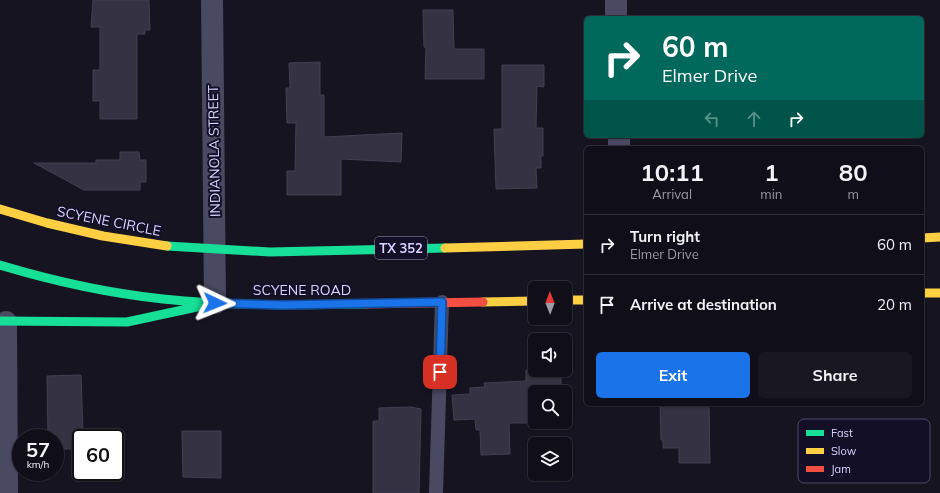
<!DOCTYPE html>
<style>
body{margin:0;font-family:Mulish,sans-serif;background:#191822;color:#f1f3f6;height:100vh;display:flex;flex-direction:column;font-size:15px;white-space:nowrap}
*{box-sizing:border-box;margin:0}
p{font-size:13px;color:#9c9ca2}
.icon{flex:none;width:22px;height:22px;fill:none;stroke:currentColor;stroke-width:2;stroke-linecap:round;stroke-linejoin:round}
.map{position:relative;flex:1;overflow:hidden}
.drawer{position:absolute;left:584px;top:146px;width:340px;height:260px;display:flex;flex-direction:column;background:#100f19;border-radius:6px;box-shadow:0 1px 3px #0004,0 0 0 1px #302f38}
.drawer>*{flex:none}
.guide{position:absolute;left:584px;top:16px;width:340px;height:122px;border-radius:6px;box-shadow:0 1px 3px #0004,0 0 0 1px #302f38;background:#00695c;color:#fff;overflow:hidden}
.needle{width:26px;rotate:359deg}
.tools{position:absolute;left:528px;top:281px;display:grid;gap:8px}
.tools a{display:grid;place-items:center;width:44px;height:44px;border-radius:6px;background:#100f19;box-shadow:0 1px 3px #0004,0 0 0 1px #302f38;font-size:20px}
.speed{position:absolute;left:12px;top:429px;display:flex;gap:8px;font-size:20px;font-weight:700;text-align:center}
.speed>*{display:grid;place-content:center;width:52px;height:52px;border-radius:50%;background:#100f19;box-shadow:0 1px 3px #0004,0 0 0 1px #302f38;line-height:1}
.speed small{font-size:10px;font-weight:400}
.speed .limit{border:2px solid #111;border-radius:6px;background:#fff;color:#111}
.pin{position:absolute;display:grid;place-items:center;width:34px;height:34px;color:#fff;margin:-17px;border-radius:8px;box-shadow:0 2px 6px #0006}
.me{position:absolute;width:44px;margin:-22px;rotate:92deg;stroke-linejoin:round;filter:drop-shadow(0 0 3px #0008)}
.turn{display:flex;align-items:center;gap:14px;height:84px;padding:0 12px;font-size:18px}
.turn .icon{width:52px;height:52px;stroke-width:2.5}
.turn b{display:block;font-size:28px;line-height:34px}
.lanes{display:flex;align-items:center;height:38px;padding:0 12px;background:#0003;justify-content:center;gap:20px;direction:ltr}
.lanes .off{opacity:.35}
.eta{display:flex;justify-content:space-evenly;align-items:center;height:68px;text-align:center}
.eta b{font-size:24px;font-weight:700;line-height:28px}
.action{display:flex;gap:8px;margin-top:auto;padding:8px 12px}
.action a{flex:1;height:46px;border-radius:6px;background:#1a73e8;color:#fff;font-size:16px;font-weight:700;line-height:46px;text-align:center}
.action a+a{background:#191822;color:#f1f3f6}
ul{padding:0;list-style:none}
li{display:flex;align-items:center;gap:12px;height:60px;padding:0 12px;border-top:1px solid #302f38}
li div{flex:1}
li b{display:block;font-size:15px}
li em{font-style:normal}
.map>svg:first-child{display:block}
.building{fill:#343243;stroke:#433f54}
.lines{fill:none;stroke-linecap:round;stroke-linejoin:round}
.lane{stroke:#4a4962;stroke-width:14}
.street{stroke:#4a4962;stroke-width:22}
.fast{stroke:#16e098;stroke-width:9}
.slow{stroke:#ffcf43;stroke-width:9}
.jam{stroke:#f24e42;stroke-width:9}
.route-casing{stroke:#114b97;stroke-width:10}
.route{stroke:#1a73e8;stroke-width:7}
.labels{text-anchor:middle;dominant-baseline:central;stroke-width:4;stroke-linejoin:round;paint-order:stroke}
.shield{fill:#130f26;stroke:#9e99be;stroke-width:1}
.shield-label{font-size:13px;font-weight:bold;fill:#d9d4ff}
.street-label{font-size:14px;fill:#d9d4ff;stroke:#130f26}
.key{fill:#130f26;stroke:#4e4a67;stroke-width:1}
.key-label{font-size:11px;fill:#d9d4ff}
</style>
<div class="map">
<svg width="940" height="493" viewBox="0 0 940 493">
<rect width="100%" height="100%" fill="#161421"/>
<!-- building -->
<g class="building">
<path d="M93,0H149L150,30H145V34H137V119H100V101H93V70H100V27H91Z"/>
<path d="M423,10H453L454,49H484V79H425L426,47H424Z"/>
<path d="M320,62V95H324V137L402,133L401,162L341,159V195H287V171H295L296,123H287L286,88H290L289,63Z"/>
<path d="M502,65H544V87L537,86L536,128H543V156H541V168H536L537,188L496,189L494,129H502Z"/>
<path d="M120,152H139L140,160H146V182H140V190H84L34,163H96V160H120Z"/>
<path d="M526,370H561V392H535V422H561V423H509L510,454L481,455L480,430H476L475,419L454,420L452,395L470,394V388L485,387L484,383L526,381Z"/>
<path d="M81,375L83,433H75L77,444H74V449H55V438H48L47,376Z"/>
<path d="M660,404H709L710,463H679V448H663V440H661Z"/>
<path d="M410,407L421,409L419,493H373V421H379V408Z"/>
<path d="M182,431H221V478L183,477Z"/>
</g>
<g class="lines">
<!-- lane -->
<path class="lane" d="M436,493L442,302"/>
<!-- street -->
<g class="street">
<path d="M212,0L215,303"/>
<path d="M616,0V18"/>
<path d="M619,136V148"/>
<path d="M6,322L7,493"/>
</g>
<!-- fast -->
<g class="fast">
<path d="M167,246L270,252L445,248"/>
<path d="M0,265C53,281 108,293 163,299C230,306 298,305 366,304"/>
<path d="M0,321L127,322L206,305"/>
</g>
<!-- slow -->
<g class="slow">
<path d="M0,209L47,223L103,236L167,246"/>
<path d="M922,238L940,237"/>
<path d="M445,248L586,244"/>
<path d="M922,293H940"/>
<path d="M565,300H586"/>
<path d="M483,302L535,301"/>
</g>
<!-- jam -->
<path class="jam" d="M366,304L483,302"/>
</g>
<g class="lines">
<defs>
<path id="route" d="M215,303L282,305L442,302L440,372"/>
</defs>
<!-- route casing -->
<use href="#route" class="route-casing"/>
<!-- route -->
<use href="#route" class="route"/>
</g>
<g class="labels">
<!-- shield labels -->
<rect class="shield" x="375" y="237" width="52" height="22" rx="3"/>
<g class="shield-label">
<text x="401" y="248">TX 352</text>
</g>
<!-- street labels -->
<g class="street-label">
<text transform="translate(214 151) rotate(-91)">INDIANOLA STREET</text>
<text transform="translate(109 221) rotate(11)">SCYENE CIRCLE</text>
<text x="302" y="290">SCYENE ROAD</text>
</g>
</g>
<!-- legend -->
<rect x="798" y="419" width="132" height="64" rx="6" class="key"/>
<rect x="806" y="430" width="18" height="6" fill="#16e098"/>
<rect x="806" y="448" width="18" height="6" fill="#ffcf43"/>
<rect x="806" y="466" width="18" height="6" fill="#f24e42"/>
<g class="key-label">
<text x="831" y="437">Fast</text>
<text x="831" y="455">Slow</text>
<text x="831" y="473">Jam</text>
</g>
</svg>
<div class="tools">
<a><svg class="needle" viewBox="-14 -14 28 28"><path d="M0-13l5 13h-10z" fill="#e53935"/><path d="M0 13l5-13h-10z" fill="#9c9ca2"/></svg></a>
<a><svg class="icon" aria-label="sound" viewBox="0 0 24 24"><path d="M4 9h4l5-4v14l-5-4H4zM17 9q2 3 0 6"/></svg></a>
<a><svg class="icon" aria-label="search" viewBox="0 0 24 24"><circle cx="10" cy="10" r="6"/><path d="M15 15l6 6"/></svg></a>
<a><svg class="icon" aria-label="layers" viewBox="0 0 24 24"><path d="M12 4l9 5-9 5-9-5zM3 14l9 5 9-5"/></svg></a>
</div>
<div class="speed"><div>57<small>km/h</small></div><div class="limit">60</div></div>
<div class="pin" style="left:440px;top:372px;background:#d93025"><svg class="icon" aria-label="arrive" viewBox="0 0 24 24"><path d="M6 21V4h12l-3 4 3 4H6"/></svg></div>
<svg class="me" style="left:215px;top:303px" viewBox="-20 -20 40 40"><path d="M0-17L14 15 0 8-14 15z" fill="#1a73e8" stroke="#fff" stroke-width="4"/></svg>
<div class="guide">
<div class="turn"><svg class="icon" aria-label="right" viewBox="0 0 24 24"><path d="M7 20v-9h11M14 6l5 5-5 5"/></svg><div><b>60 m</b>Elmer Drive</div></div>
<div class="lanes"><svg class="icon off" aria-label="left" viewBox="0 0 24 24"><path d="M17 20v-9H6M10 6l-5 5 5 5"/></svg><svg class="icon off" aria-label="ahead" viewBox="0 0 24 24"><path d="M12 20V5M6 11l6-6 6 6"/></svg><svg class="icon" aria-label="right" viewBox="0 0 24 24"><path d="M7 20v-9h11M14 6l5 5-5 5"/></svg></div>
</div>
<section class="drawer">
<div class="eta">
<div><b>10:11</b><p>Arrival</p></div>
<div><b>1</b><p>min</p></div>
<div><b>80</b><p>m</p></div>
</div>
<ul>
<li><svg class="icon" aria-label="right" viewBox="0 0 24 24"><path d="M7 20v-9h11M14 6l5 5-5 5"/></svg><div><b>Turn right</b><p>Elmer Drive</p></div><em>60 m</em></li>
<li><svg class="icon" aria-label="arrive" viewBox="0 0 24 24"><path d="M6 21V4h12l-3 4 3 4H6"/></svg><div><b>Arrive at destination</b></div><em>20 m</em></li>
</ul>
<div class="action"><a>Exit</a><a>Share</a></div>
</section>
</div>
